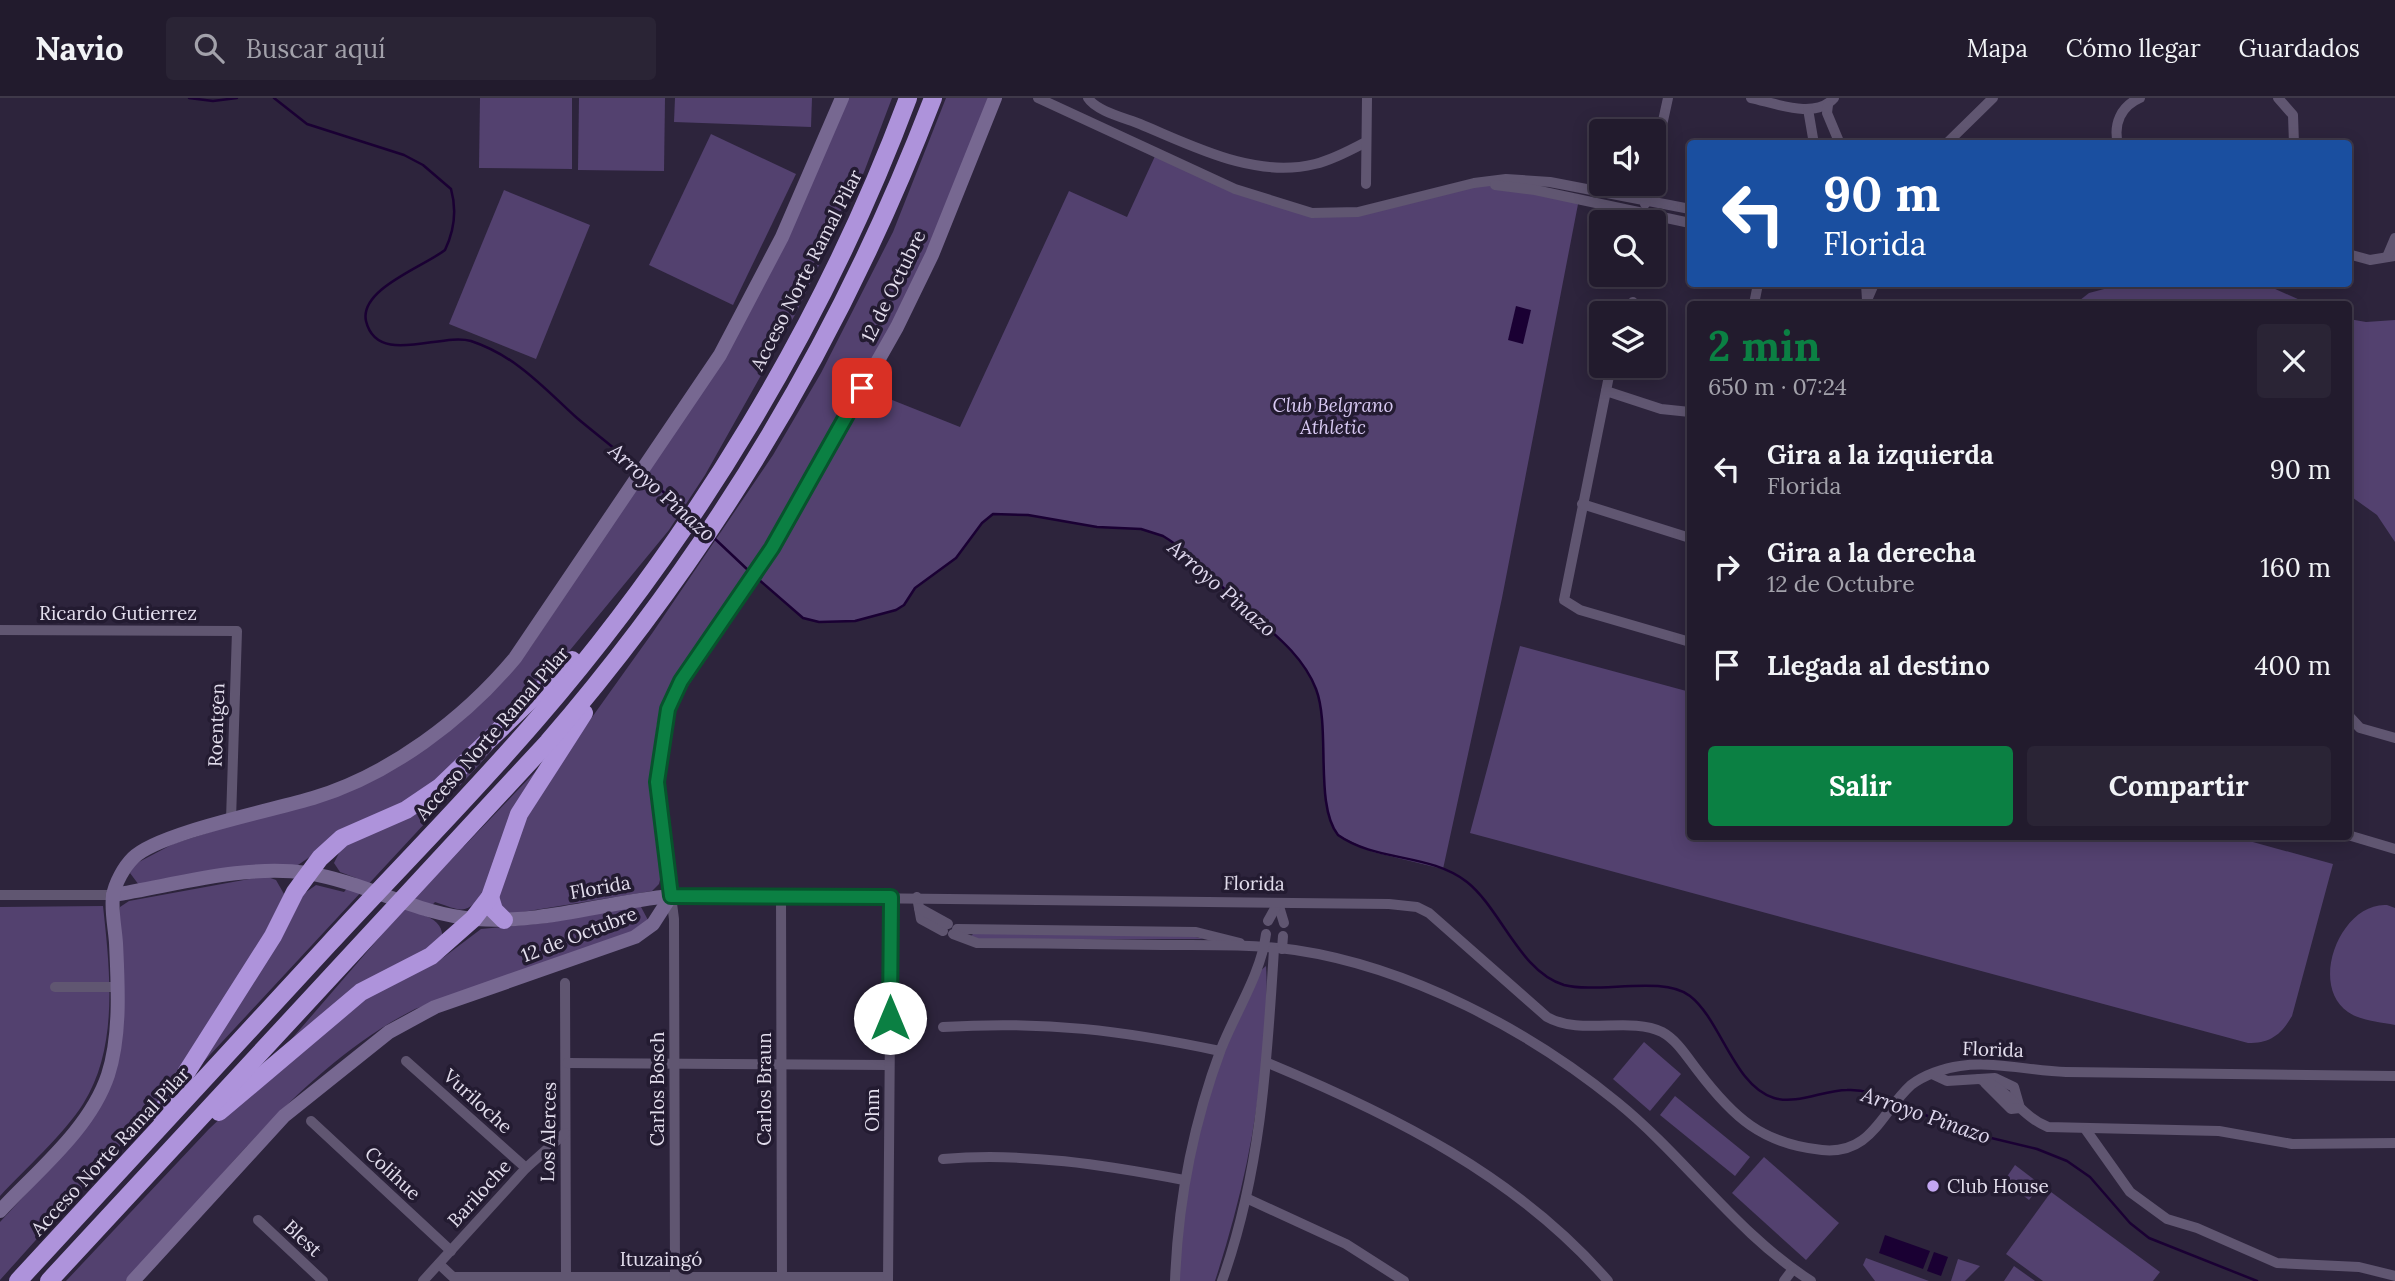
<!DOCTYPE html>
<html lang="es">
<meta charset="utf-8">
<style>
body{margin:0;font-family:Lora,serif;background:#2a2435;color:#f1f3f6;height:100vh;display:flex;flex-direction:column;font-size:26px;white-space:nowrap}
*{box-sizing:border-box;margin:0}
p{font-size:23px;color:#a2a1aa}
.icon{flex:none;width:38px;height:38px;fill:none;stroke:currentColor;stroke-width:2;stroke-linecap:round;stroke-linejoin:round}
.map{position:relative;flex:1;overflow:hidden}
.side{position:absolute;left:1687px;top:203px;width:665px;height:539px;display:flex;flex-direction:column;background:#221b2d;border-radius:7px;box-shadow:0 4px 18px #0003,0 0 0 2px #3f3949}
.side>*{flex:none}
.hud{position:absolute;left:1687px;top:42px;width:665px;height:147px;border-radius:7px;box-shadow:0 4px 18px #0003,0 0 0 2px #3f3949;background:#1a4fa0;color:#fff;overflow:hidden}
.controls{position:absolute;left:1589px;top:21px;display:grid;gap:14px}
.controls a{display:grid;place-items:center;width:77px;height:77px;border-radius:7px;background:#221b2d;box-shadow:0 4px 18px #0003,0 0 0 2px #3f3949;font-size:35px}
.pin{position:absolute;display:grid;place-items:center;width:60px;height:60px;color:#fff;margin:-30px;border-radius:14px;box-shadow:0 4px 10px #0006}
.me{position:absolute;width:77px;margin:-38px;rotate:0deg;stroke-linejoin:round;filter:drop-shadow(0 0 5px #0008)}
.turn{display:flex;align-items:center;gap:24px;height:147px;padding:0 21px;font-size:32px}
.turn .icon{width:91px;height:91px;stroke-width:2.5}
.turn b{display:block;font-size:49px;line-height:60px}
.round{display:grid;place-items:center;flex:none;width:74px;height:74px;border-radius:7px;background:#2a2435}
.summary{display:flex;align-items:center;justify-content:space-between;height:119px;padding:0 21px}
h1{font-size:42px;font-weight:700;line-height:52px;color:#0b8043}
.button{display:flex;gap:14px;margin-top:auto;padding:14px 21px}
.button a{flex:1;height:80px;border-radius:7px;background:#0b8043;color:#fff;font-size:28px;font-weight:700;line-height:80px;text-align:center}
.button a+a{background:#2a2435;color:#f1f3f6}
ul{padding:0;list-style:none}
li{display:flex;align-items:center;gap:21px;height:98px;padding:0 21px}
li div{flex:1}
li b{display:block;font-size:26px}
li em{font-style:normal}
header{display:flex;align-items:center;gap:42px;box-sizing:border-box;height:98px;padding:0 35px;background:#221b2d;border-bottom:2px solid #3f3949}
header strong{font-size:33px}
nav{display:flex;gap:38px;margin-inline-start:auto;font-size:24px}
.search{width:490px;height:63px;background:#2a2435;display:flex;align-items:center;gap:18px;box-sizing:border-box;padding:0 24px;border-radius:7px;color:#a2a1aa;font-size:26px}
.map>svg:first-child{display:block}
.green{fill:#53416f}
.water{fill:#1a0033}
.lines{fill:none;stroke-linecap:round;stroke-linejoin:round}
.stream{stroke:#1a0033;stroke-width:2.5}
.street{stroke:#605671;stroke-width:10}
.secondary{stroke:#776891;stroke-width:14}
.highway{stroke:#ae93db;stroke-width:18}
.route-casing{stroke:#07532c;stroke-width:18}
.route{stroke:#0b8043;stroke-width:12}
.poi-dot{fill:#c3a7f2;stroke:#231b31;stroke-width:2.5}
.labels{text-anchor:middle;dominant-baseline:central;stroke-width:7;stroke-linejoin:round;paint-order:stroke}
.street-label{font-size:19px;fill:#e3deed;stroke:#231b31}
.park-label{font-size:19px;font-style:italic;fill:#d8c9f3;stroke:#231b31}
.poi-label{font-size:19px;fill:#e3deed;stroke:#231b31;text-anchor:start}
.water-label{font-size:21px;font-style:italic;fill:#e0d9ef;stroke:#231b31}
</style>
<header>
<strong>Navio</strong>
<div class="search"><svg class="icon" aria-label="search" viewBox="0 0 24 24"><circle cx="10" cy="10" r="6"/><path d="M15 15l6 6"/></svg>Buscar aquí</div>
<nav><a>Mapa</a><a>Cómo llegar</a><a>Guardados</a></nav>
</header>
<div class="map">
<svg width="2395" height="1183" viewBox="0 0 2395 1183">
<rect width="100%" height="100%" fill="#2d243c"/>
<!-- green -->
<g class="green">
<path d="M480,0H572V71L479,70Z"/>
<path d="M579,0H665L664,73L578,72Z"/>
<path d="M675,0H812L811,29L674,24Z"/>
<path d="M846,0H892L864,74L796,215L705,377L669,432L552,574L424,694L314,756L298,767L245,769L139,787L130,775L135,766L173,746L371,683L530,550L729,251L780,156Z"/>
<path d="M946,0H988L941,123L900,212L768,449L671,589L652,680L655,737L662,773L659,786L652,793L510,816L497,806L517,735L580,636L653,534L773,357L821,275L893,134Z"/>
<path d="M711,36L796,76L733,207L649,167Z"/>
<path d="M1156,56L1235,91L1328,117L1474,85L1579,101L1502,500L1443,771L1373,754L1338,737C1314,707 1331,630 1316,591C1302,552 1263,528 1235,501C1212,480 1190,454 1163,438L1141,431L1097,429L1028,417L993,416L982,425L956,460L915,490L904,507L896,512L855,523L819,524L803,520L754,477L862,290L960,329L1069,93L1127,119Z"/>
<path d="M504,92L590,127L536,261L449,226Z"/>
<path d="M2123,186H2264L2309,206H2075L2089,195Z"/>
<path d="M2349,221L2366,224L2395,222V444L2377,417L2349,397Z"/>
<path d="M1520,548L1690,594V738H2231L2333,766L2292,918C2281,937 2270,945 2248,945L1470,735Z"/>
<path d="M490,650L493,651L478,668L196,972L302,797L316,787L344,794L356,780L340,774L334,765L343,747Z"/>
<path d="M558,650L483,797C464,818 460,812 435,804L423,817C435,821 444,828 442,842L289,944L403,812Z"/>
<path d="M265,778L276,782L284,796L267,840L156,1008L0,1182V1124L49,1071L107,995L120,809L129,803Z"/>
<path d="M2387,807L2395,810V927C2380,924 2361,923 2348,914C2308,887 2341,804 2387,807Z"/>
<path d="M103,808C110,873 119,949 83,1006C64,1036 25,1071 0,1098V809Z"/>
<path d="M634,809H641L648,822L640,831L415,911C301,969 213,1089 129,1183H66L209,1031L260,983L354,906L444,859L481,831L546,825Z"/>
<path d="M974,835L1188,837L1204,841L974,842L971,838Z"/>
<path d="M1266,868C1268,897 1265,925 1263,954C1256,1034 1240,1106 1215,1183H1178L1188,1079L1215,977L1233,930L1259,874Z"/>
<path d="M1644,944L1681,976L1650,1013L1613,981Z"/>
<path d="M1675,998L1750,1059L1735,1078L1660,1017Z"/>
<path d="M1764,1059L1839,1125L1806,1162L1732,1095Z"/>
<path d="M2015,1067L2041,1087L2029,1102L2004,1083Z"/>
<path d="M2051,1094L2160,1174L2153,1183H2043L2006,1156Z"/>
<path d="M1866,1160L1929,1183H1875L1863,1167Z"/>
<path d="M1958,1161L1980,1168L1965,1183H1951Z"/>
<path d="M2014,1168L2035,1183H2004Z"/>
</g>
<!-- water -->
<g class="water">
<path d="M1516,208L1531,212L1523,246L1508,242Z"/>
<path d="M1885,1137L1930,1153L1923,1171L1879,1155Z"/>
<path d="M1934,1154L1948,1159L1941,1178L1927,1173Z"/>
</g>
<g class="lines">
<!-- stream -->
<g class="stream">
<path d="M189,0L213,3L237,0"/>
<path d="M274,0L307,26L404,57L423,67L451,91C457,112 454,133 445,152C425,168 359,191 366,223C377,269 441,234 471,243C516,258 543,289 577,320C597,337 619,353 638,371"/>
<path d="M646,378L685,414"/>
<path d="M713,439L749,473"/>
<path d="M757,480L803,520L819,524L855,523L896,512L904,507L915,490L956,460L982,425L993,416L1028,417L1097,429L1141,431L1163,438C1190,454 1212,480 1235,501C1263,528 1301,552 1316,591C1331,630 1314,707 1338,737C1376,764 1430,755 1467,784C1501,811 1520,874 1564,887C1598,896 1663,877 1690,898C1721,922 1734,988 1774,1000C1797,1007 1824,992 1847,992C1864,991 1879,997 1894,1003"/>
<path d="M1900,1006L1962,1033L2037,1051L2067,1063L2090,1079L2130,1125L2149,1140L2257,1183"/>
</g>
<!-- street -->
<g class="street">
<path d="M1038,0L1235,91L1312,115L1358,114L1474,85L1506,81L1550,84L1690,111"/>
<path d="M1088,0C1096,13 1125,20 1140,26C1193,48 1255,81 1315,66C1332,62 1349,53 1364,45"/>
<path d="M1751,0C1775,5 1815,22 1834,0"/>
<path d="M2278,0L2293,17L2294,46"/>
<path d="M1828,7L1827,15L1840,46"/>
<path d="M1808,11L1814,46"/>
<path d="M1946,46L1993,0"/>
<path d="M2118,46C2113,26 2121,8 2140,0"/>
<path d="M1654,64L1668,0"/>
<path d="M1366,86L1367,0"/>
<path d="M1495,87L1535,92L1690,125"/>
<path d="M1645,106L1649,86"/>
<path d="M2348,156L2370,162L2395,158"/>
<path d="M2387,159L2395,140"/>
<path d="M1866,186L1867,202L1874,186"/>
<path d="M1754,206L1758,186"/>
<path d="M1624,215L1633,204"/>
<path d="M1611,268L1564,502L1580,512L1690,544"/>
<path d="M1606,293L1661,311L1690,314"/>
<path d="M1582,406L1690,440"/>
<path d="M0,532L237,533L231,722"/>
<path d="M2348,617L2360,630L2395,640"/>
<path d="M2348,737L2395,751"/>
<path d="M0,797H113"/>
<path d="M781,798L782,1182"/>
<path d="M917,799L921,821L943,833"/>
<path d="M1278,805L1284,825"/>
<path d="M919,810L948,826"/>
<path d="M1268,823L1278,805"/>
<path d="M957,831L1196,834L1240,845"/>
<path d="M953,836L977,845C1039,845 1101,846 1163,847C1206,847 1252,846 1295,852C1409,869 1529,932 1617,1004C1686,1060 1736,1135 1811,1183"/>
<path d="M1282,851L1283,838"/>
<path d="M565,885L566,1182"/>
<path d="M55,889H116"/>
<path d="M943,929C1046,923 1121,932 1220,953"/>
<path d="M406,963L526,1070"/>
<path d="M567,965L889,967"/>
<path d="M1268,965C1393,1017 1517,1078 1608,1183"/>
<path d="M1932,976L1947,983L1995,980L2014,989L2020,1010"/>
<path d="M1979,981C2009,990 2020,1018 2048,1029L2219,1033L2292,1046L2395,1045"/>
<path d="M1985,985L2011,1011L2020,1010"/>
<path d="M311,1023L451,1153"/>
<path d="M2086,1032L2130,1094L2167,1121L2197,1130L2277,1165L2359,1169L2395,1178"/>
<path d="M943,1061C1025,1054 1105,1067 1184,1082"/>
<path d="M1246,1100L1346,1146L1404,1183"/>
<path d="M258,1122L323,1183"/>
<path d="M439,1166L453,1179H888"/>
<path d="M423,1183L526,1070L565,1035"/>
<path d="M675,1183L674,821L671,798L1389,806L1417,809L1429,815L1547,919C1580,938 1630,918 1662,934C1677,942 1687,959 1698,973C1733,1019 1762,1046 1822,1052C1872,1057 1881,1014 1911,987C1924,977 1944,970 1960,968C1995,963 2031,973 2066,974C2176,975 2285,977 2395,978"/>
<path d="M888,1183L891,799"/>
<path d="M1175,1183C1178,1103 1193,1026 1221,951C1236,913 1261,876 1266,836"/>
<path d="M1222,1183C1261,1074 1267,964 1274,851"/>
<path d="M1784,1183L1793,1171"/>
</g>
<!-- secondary -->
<g class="secondary">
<path d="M113,797C176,787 244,766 307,775C365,784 418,817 476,821C542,826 605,804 671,798"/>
<path d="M0,1113C37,1073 90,1031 108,977C121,937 118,887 116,845C115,830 111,812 113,798C115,785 124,769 133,760C157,735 274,712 313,700C390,677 464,621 515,560L720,257L782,139L842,0"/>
<path d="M133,1183L284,1018L389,934L435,909L635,839L653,826L671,798L657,684L664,626L674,596L772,450L897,229L932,157L995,0"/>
</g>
<!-- highway -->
<g class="highway">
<path d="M490,799L494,812L504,822"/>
<path d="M219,1014L361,894L431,858L473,821L490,799L519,716L584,615"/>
<path d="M160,1016L273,838L295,794L320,760L342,740L406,712L440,689L572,562"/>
<path d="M18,1183C122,1071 224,959 328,847C397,772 470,699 537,621C694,439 824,225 908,0"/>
<path d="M49,1183L548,644C713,453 843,235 933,0"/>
</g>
</g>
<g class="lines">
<defs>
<path id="route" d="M862,290L772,450L681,583L668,611L657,684L671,798L891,799L890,920"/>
</defs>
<!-- route casing -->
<use href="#route" class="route-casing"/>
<!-- route -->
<use href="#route" class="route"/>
</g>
<!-- markers -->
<circle class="poi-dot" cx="1933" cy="1088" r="7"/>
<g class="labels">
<!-- street labels -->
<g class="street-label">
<text transform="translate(806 172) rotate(-63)">Acceso Norte Ramal Pilar</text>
<text transform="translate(893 188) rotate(-64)">12 de Octubre</text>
<text x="118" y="515">Ricardo Gutierrez</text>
<text transform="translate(216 627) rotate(-88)">Roentgen</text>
<text transform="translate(492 635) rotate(-49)">Acceso Norte Ramal Pilar</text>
<text transform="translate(1254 785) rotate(1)">Florida</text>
<text transform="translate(600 789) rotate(-10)">Florida</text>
<text transform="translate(579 836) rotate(-21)">12 de Octubre</text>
<text transform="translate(1993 951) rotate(2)">Florida</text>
<text transform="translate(657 991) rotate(-90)">Carlos Bosch</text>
<text transform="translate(764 991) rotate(-90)">Carlos Braun</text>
<text transform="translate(478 1003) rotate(42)">Vuriloche</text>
<text transform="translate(872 1012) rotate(-90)">Ohm</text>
<text transform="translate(548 1034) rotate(-89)">Los Alerces</text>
<text transform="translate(110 1053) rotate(-47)">Acceso Norte Ramal Pilar</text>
<text transform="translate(393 1075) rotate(43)">Colihue</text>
<text transform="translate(479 1095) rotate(-48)">Bariloche</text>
<text transform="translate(303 1140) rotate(43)">Blest</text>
<text x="661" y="1161">Ituzaingó</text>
</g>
<!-- park labels -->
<g class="park-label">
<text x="1333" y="307">Club Belgrano<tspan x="1333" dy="22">Athletic</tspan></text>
</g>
<!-- poi labels -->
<g class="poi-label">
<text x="1947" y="1088">Club House</text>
</g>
<!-- water labels -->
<g class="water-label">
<text transform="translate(662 394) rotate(42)">Arroyo Pinazo</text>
<text transform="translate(1222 490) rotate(41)">Arroyo Pinazo</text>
<text transform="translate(1926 1017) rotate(19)">Arroyo Pinazo</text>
</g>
</g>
</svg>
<div class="controls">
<a><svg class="icon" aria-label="sound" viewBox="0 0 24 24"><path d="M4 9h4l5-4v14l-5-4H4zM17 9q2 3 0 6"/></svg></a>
<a><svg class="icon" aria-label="search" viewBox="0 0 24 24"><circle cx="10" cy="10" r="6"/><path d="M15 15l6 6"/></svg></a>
<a><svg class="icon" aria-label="layers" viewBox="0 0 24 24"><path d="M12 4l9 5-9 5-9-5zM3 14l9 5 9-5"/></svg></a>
</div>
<div class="pin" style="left:862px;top:290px;background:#d93025"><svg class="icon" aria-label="arrive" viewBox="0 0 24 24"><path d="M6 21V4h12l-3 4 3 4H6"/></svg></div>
<svg class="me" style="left:890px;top:920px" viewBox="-20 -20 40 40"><circle r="19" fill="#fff"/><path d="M0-13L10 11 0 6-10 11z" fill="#0b8043"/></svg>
<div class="hud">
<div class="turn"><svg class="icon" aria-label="left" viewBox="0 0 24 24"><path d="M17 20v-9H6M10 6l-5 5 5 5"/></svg><div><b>90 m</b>Florida</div></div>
</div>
<section class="side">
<div class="summary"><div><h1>2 min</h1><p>650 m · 07:24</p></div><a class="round"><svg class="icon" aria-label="close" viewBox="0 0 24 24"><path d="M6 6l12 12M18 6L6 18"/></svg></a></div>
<ul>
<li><svg class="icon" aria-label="left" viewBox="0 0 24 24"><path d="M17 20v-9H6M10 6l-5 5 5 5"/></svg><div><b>Gira a la izquierda</b><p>Florida</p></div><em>90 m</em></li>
<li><svg class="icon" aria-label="right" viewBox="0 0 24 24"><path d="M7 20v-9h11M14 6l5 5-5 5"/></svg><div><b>Gira a la derecha</b><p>12 de Octubre</p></div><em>160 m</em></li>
<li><svg class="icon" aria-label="arrive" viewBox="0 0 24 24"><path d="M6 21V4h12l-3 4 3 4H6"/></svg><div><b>Llegada al destino</b></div><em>400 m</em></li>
</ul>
<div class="button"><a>Salir</a><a>Compartir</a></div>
</section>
</div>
